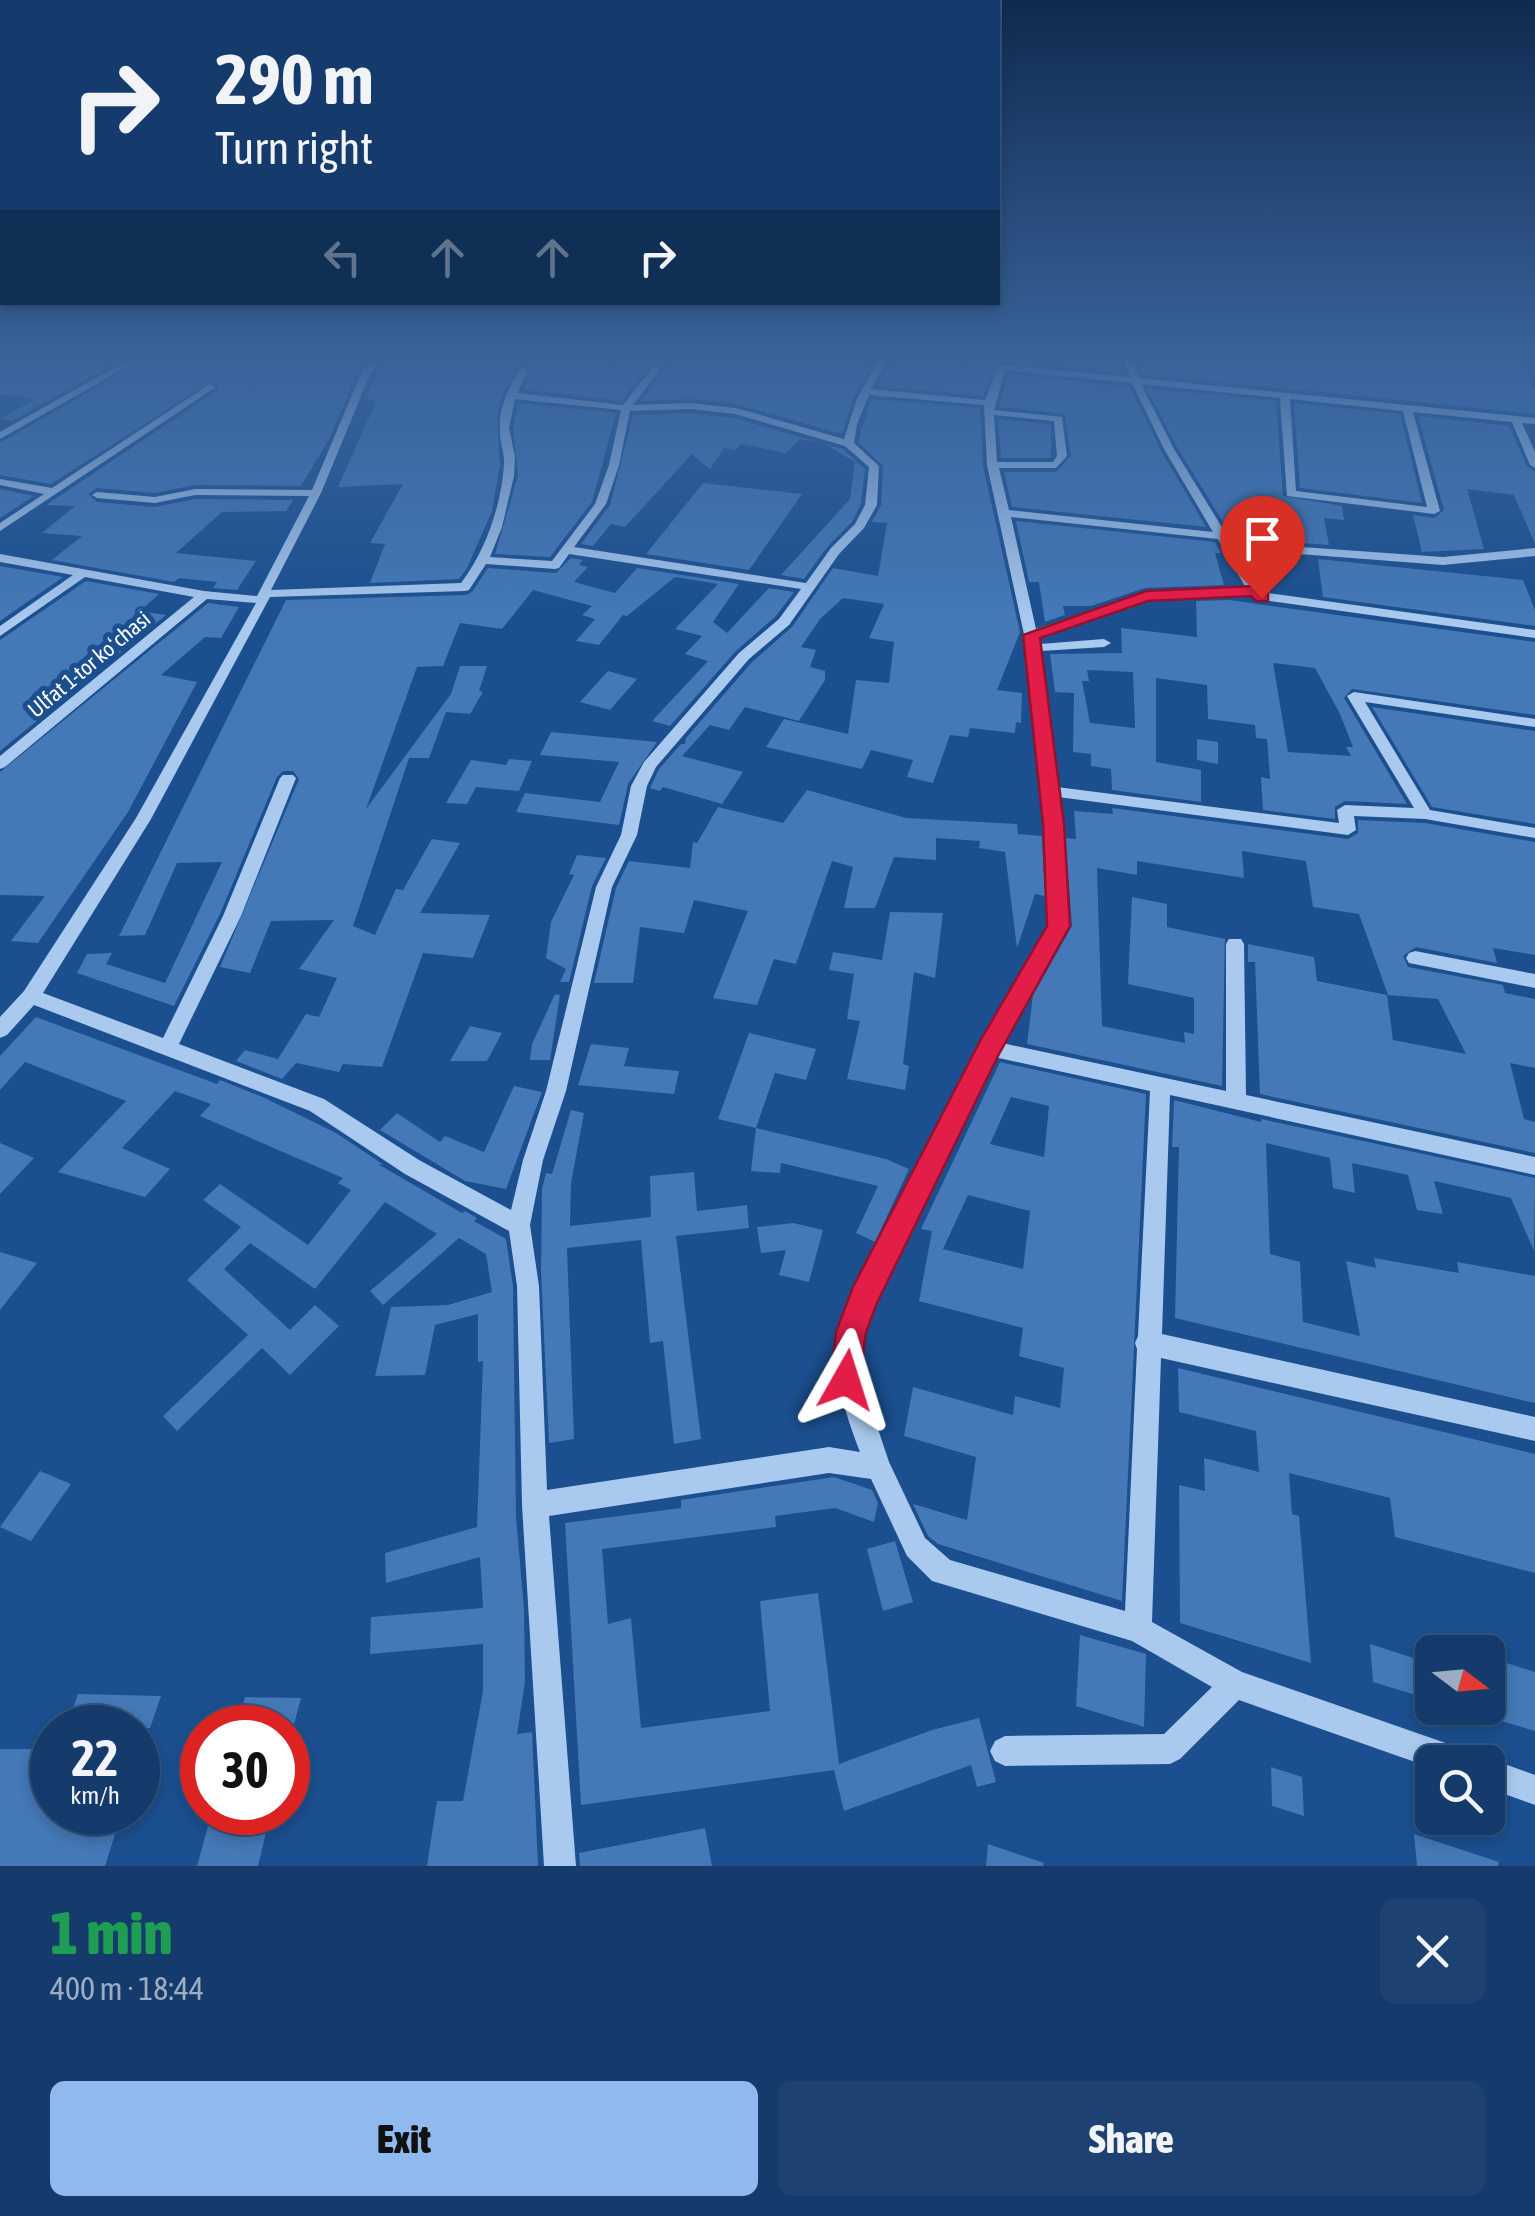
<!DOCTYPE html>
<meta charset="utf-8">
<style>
body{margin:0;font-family:"Asap Condensed",sans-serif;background:#1d4271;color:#f1f3f6;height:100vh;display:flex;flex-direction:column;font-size:38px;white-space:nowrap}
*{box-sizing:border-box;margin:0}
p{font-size:32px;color:#9dadc1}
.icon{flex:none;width:55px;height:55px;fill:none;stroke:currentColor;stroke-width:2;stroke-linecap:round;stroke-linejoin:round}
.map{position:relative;height:1866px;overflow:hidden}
.drawer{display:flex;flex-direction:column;background:#143b6b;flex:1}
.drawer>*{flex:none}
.hud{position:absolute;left:0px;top:0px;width:1000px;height:305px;box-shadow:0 5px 15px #0003,0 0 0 2px #33557e;background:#143b6b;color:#f1f3f6;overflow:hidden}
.needle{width:65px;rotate:106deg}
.tools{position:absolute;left:1415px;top:1635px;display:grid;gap:20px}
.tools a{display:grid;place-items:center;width:90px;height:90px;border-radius:15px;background:#143b6b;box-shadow:0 5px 15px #0003,0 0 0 2px #33557e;font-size:50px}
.speed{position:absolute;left:30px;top:1705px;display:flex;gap:20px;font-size:50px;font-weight:700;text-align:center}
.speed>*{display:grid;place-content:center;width:130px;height:130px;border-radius:50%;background:#143b6b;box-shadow:0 5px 15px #0003,0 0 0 2px #33557e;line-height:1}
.speed small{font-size:25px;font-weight:400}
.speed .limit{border:15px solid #d22;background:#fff;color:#111}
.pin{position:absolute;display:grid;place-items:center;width:85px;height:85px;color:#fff;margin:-102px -42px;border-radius:50% 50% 50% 0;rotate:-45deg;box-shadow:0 0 10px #0007}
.pin .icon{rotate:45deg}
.me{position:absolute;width:110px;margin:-55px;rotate:6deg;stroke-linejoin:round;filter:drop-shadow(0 0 8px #0008)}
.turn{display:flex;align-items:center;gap:35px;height:210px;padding:0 50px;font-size:45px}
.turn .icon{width:130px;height:130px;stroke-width:2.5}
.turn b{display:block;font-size:70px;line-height:85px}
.lanes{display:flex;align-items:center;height:95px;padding:0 50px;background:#0003;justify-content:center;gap:50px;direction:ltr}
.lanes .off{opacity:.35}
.round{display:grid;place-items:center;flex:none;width:105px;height:105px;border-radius:15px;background:#1d4271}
.head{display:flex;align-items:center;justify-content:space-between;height:170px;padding:0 50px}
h1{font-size:60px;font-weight:800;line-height:75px;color:#1e9e55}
.action{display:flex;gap:20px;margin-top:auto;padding:20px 50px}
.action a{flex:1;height:115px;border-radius:15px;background:#90b9f0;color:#111;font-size:40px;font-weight:800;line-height:115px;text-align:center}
.action a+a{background:#1d4271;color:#f1f3f6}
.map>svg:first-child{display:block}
.building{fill:#4478b7;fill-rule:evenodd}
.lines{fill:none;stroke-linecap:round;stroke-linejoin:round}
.minor{fill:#a9c9ee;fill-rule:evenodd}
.route{fill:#e11d48;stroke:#92132f;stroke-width:2.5}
.labels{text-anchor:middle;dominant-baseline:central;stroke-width:10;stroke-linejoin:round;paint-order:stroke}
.far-street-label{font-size:22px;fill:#fff;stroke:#1b4f8f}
</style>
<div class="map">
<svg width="1535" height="1866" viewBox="0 0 1535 1866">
<rect width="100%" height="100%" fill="#1b4f8f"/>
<!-- building -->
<g class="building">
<path d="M30,356H127L12,421L0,419L35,399L0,394V374Z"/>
<path d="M150,356H370L359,370L329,439L301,486L195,485L155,493L97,488L88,494L97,502L155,507L195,499L293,500L286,511L222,512L176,553L256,561L237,590L213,588L217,582L179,578L174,582L52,560L82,536L42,533L75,506L46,505L215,392L219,387L212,381L51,484L0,475V443Z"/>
<path d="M388,356H561L647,369L621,401L523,390L532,368L520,365L505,389L497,414L500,465L492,511L467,568L459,579L370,583L385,544L370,543L403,484L338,487L376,402L365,397Z"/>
<path d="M674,356H876L854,397L842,434L736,404L691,399L641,401Z"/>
<path d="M894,356L972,363L973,356H1119L1124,373L999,361L983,396L877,386Z"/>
<path d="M1135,356L1202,361V356H1517L1535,390V414L1142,374Z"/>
<path d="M1008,374L1130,387L1161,451L1206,527L1012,507L1004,472H1056L1071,456L1065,414L999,407Z"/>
<path d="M1147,388L1276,401L1283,496L1342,506L1344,520L1324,518L1329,545L1233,538L1177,447Z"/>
<path d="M871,399L980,408L983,466L1020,632L997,690L1022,693L1021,723L1016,722L1015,733L970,728L968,737L950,735L933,783L907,777L913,760L871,750L862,769L766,747L784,719L848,734L856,680L889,683L894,642L869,638L884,604L843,598L820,619L801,647L816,650L810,667L825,671V680L799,721L745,707L729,730L710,725L682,756L743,772L722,804L663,787L660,791L650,788L659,769L681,744H685L686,738L752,662L792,627L833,568L878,576L887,523L872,522L881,505L883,466L858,442Z"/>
<path d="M518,403L616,413L592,502L550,557L495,554L518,476L513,428Z"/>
<path d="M1294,403L1400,414L1422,503L1300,488Z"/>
<path d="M691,413L734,418L824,444L800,439L786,453L741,444L736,450L724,448L710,469L692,454L625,527L611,524L593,546L581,544L610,505L633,415Z"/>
<path d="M1418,416L1509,426L1527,466L1535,472V544L1514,495L1467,489L1484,549L1422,552L1413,515L1434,518L1444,510Z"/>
<path d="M998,419L1051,424V458H1001Z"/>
<path d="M827,445L843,449L865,469L861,504L852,522L828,546L804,579L781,575L850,499L855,462Z"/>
<path d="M703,483L802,494L749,570L646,554Z"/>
<path d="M0,489L34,496L0,518Z"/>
<path d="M1016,521L1215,542L1221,553H1215L1224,585L1145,588L1091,606H1063L1065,615L1045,622L1039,582H1029Z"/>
<path d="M571,558L583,560L579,565L588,567L574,582L615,593L637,568L739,584L713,622L727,633L769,588L794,592L776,616L736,651L670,726L652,721L708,661L685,654L702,636L675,629L718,584L675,577L627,616L623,615L599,645L576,641L595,619L582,615L592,606L533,590L502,629L460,623L443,666L417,667L366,809L451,694L460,666H487L479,691L483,692L470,714L446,712L429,758H409L353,926L375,935L396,889L403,890L432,839L460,843L420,913L490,915L473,958L423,953L382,1067L343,1064L339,1072L296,1063L282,1079L236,1061L245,1050L278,1059L306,1014L319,1017L337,978L299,969L334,920L271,921L250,973L220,967L299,779L293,771H283L277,777L220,914L174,1006L77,973L87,954L112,953L106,964L165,983L222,862L177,863L145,935L119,936L286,600L466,595L472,592L488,568L556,573Z"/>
<path d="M1318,559L1523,580L1535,610V626L1323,597Z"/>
<path d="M0,566L63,577L0,621Z"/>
<path d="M86,581L159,594L140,611L166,615L0,751V640Z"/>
<path d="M1229,600L1535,642V715L1352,689L1344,698L1407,804L1345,801L1335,807V819L1263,810L1261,777L1270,779L1267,739L1256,738L1255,725L1208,719L1207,685L1156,678V762L1201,770V802L1112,790L1111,769L1091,766V754L1073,752L1074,693L1055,692L1050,654L1122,653L1121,628L1197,637L1196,601ZM1273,663L1315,668L1340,714L1353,747H1346L1351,756L1288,752ZM1087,670L1133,672L1135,728L1090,723L1082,681H1089Z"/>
<path d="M208,603L239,607L221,638L205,637L161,675L197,682L128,812L38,943L11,941L45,896L0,895V772Z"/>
<path d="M608,671L637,679L610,710L580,702Z"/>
<path d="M1372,707L1535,731V824L1432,807Z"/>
<path d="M551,732L657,742L628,784L619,825L516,812L525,793L600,802L619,762L540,755Z"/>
<path d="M1197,739L1218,742V764L1197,760Z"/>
<path d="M509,759L532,761L519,791L476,787L467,804L446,803L471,760L506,765Z"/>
<path d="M807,790L906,818L1017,824L1018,834L1042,836L1045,896L1035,894L1017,948L1005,852L979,848L980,841L936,838V860L894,857L875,908H844L853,867L832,861L796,964L774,959L757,1005L713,998L748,911L694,900L684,933L640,927L633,983H594L616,888L629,861L690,868L693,842L697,843L718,807L783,823Z"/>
<path d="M1112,808L1348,839L1358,833V820L1425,823L1535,842V955L1493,948L1497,963L1416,947L1403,956L1408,967L1503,985L1505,993L1535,999V1068L1510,1063L1524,1119L1535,1122V1153L1260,1094L1255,962H1248V944L1314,957L1317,981L1387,995L1393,1040L1466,1054L1438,999L1388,995L1359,914L1313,907L1306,861L1242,851L1244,878L1137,861V875L1097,868L1102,1026L1185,1043L1184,1032L1194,1034V998L1128,984L1132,897L1167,904V927L1225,939L1222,1086L1027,1044L1033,995L1072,926L1065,838L1076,839L1074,811L1113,814Z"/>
<path d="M577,855L606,858L592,886L569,982H560L566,969L546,958L551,922L574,875L569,874Z"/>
<path d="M890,912L943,913L935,978L914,972L903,1064L909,1066L905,1090L847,1079L860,1021L847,1019L854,974L829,970L833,952L882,960Z"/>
<path d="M555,994L560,995L550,1060H530L532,1044Z"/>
<path d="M36,1017L217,1084L220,1080L265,1098L336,1133L384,1165L378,1164L462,1213L465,1211L477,1218L474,1221L506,1239L513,1286L516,1517L524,1609L525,1682L517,1734L532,1732L538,1866H427L437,1801H463L483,1691V1644L370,1654L371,1617L483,1608L480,1557L386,1583L385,1553L477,1527L483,1361L478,1362V1314L435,1325L425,1375L375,1376L391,1307L448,1305L492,1292L486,1254L459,1238L383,1305L370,1291L437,1234L385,1202L315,1289L250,1243L224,1269L290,1330L315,1305L339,1326L290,1375L262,1348L177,1431L163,1416L248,1335L187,1280L241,1227L203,1200L220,1184L308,1245L351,1190L338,1183L343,1178L200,1116L211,1104L175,1091L122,1148L170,1169L145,1197L58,1172L126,1101L25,1062L0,1090V1056Z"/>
<path d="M470,1026L502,1033L487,1061H450Z"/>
<path d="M749,1033L816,1049L806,1080L775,1073L756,1128L718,1119Z"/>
<path d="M591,1044L629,1048L624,1066L679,1071L674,1094L578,1085Z"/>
<path d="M1000,1062L1146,1094L1122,1601L938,1544L928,1536L913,1504L967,1520L976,1457L904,1436L913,1387L1013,1415L1015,1396L1060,1408L1064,1368L1019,1356L1023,1328L919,1301L932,1231L921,1229ZM1011,1097L1049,1106L1044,1157L990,1144ZM968,1195L1030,1211L1023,1269L943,1249Z"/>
<path d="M514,1086L542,1092L506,1189L465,1181L380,1130L397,1113L440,1142L445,1136L484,1152Z"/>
<path d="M1174,1100L1261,1122V1119L1535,1178L1534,1251L1511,1198L1434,1181L1443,1214L1417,1210L1408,1175L1352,1163L1355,1193L1333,1188L1330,1158L1266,1143L1270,1254L1300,1262L1303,1322L1360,1336L1346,1261L1376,1268L1374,1258L1459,1273L1457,1262L1535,1276V1403L1175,1318L1179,1147H1172Z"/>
<path d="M571,1110L584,1113L571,1183L570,1226L651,1217L650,1176L694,1172L697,1211L747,1205L749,1228L676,1236L701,1439L674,1444L663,1341L650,1343L641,1240L567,1248L574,1439L549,1443L541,1272L542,1189L546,1173L552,1174Z"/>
<path d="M756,1128L886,1159L909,1169L875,1242L856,1233L878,1186L781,1163L780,1173L751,1171Z"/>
<path d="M0,1143L34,1158L0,1194Z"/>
<path d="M793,1223L823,1230L809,1282L779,1275L786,1250L761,1253L757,1227Z"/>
<path d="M0,1252L37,1263L0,1310Z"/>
<path d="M1178,1368L1535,1454V1573L1395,1537L1390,1498L1289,1473L1292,1514L1299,1516L1311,1663L1180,1623L1179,1485L1205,1491L1204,1458L1259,1472L1256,1431L1179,1412Z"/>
<path d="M40,1471L71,1484L31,1541L0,1527Z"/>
<path d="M834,1477L872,1490L878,1503L874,1522L835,1508L775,1516L776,1527L602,1549L608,1624L631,1618L641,1728L770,1711L760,1601L818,1593L839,1764L932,1730L979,1718L996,1782L977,1787L971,1765L844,1811L834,1770L581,1805L565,1523L681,1508V1500Z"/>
<path d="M895,1541L913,1602L883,1611L867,1549Z"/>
<path d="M1080,1635L1146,1654L1144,1727L1076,1706Z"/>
<path d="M1370,1644L1432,1664V1700L1373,1682Z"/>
<path d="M1488,1657L1535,1672V1731L1488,1717Z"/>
<path d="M78,1694L161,1696L150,1728H66Z"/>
<path d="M245,1697L301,1698L293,1728H236Z"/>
<path d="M0,1749H52V1812H122L105,1866H0Z"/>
<path d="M1271,1767L1302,1777L1304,1816L1272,1806Z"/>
<path d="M212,1812H271L258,1866H197Z"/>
<path d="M705,1828L712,1866H580L579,1853Z"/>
<path d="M1414,1834L1499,1862L1498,1866H1417Z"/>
<path d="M988,1844L1044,1863L1043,1866H986Z"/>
</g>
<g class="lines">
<!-- minor -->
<g class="minor">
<path d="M13,356H25L0,370V363Z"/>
<path d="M135,356H146L0,439V432Z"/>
<path d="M375,356H384L371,372L321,493L271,590L461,583C486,550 501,506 504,465C505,453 500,444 500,433C498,407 508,389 521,368L529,370L517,393L623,405L654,366L565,356L657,361L661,356H670L633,405L691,403L736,408L844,439L857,399L881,356H890L871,389L985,400L999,365L1130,377L1122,356H1131L1139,378L1535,418V424L1522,423L1535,452V468L1530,465L1512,422L1413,412L1440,511L1434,514L1287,496L1280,398L1141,384L1174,449L1231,542L1443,557L1535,548V556L1443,565L1235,549L1261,592L1535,630V638L1256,599L1250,595L1147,600L1038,637L1040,644L1104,639L1111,643L1104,647L1041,651L1057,787L1339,823L1337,810L1345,805L1414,808L1347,696L1354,692L1535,719V727L1365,702L1430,810L1535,828V838L1425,819L1354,816L1356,830L1348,835L1058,797L1068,926L1002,1043L1226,1091V944L1229,939H1241L1244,944L1246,1095L1535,1157V1175L1170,1095L1162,1334L1535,1417V1441L1161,1358L1152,1622L1242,1672L1457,1747L1468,1751L1472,1762H1432V1768L1239,1700L1180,1759L1170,1764L1005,1766L995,1761L990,1751L995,1741L1005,1736L1164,1734L1212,1687L1132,1641L932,1581L907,1556L871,1479L829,1473L549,1516L576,1866H544L522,1505L517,1286L509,1231L405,1174L310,1111L34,1005L7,1035L0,1038V1017L24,991L136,818L256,603L207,599L5,767L0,769V756L194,597L85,577L0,636V626L73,575L0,562V554L204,591L257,596L309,496L195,495L155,503L97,498L92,495L97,492L155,497L195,489L312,490L362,371ZM1005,370L1132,383L1164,449L1213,532L1009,510L999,468H1056L1067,456L1062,417L994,410ZM869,395L984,405L987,465L1027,648L1045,824L1050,926L982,1042L853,1297C830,1363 836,1388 860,1452L829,1447L547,1490L539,1286L530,1225L543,1160L566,1091L612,887L637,835L647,786L656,767L749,659L789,625L839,554L864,528L877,505L879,466L854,443L857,424ZM515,399L621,410L609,465L595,504L552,561L490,557L502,527L514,476L515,457L509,428ZM1290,399L1403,411L1427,507L1296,491ZM691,409L735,414L845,446L869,467L865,505L855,524L831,548L806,583L574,547L606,504L619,465L630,411ZM994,415L1054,421L1057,456L1053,462H997ZM1011,517L1218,539L1246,588L1146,592L1036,629ZM569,554L801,589L779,619L739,653L644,762L631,786L621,835L596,887L546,1091L523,1160L511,1210L419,1160L324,1099L179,1044L241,916L296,778L293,775H283L280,778L223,916L163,1038L43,993L151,819L270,597L465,591L469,590L486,564L555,569L559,568ZM994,1057L1150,1091L1138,1336L1135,1343L1137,1349L1125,1611L950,1560L925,1538L889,1462L863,1384L862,1346L874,1300Z"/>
<path d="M210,384L215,387L213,389L0,531V523L44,494L0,485V479L52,488Z"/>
<path d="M1415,951L1535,974V988L1409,963L1406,958L1409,953Z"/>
<path d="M1488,1758L1535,1775V1805L1488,1788V1762H1477Z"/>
</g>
</g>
<!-- sky -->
<linearGradient id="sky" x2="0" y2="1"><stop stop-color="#0f2b4f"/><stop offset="0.58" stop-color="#39639b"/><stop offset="1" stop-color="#39639b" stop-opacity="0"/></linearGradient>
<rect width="1535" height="618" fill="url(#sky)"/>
<!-- route -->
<path class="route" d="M1254,586L1268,594V601H1256L1251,596L1148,601L1040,638L1064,824L1070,926L999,1054L877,1303L866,1332L858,1391L846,1395L835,1391L831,1380L836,1332L853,1287L980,1041L1047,926L1043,824L1023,635L1146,591Z"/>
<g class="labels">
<!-- far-street labels -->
<g class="far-street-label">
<text transform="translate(89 664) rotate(-40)">Ulfat 1-tor koʻchasi</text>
</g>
</g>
</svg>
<div class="tools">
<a><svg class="needle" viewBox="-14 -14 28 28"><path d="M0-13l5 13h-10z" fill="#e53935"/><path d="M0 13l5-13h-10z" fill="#9dadc1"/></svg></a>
<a><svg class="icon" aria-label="search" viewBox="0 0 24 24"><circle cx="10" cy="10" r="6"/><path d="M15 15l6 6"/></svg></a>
</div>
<div class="speed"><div>22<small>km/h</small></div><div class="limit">30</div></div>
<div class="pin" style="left:1262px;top:598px;background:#d93025"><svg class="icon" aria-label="arrive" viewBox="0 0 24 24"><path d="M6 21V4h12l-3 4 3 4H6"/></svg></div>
<svg class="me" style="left:846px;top:1380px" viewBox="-20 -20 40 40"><path d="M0-17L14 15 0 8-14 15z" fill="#e11d48" stroke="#fff" stroke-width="4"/></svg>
<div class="hud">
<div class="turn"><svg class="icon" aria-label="right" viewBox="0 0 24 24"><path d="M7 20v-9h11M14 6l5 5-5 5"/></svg><div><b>290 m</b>Turn right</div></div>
<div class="lanes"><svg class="icon off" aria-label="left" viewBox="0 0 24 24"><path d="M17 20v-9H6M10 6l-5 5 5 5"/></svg><svg class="icon off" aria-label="ahead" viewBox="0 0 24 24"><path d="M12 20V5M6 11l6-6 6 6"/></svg><svg class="icon off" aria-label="ahead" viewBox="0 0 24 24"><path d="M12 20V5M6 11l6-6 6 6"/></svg><svg class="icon" aria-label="right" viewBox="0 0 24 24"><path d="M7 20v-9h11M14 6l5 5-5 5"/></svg></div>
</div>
</div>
<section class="drawer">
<div class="head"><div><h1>1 min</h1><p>400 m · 18:44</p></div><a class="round"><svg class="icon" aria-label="close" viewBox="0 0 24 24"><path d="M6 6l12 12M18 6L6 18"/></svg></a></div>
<div class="action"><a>Exit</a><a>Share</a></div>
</section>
